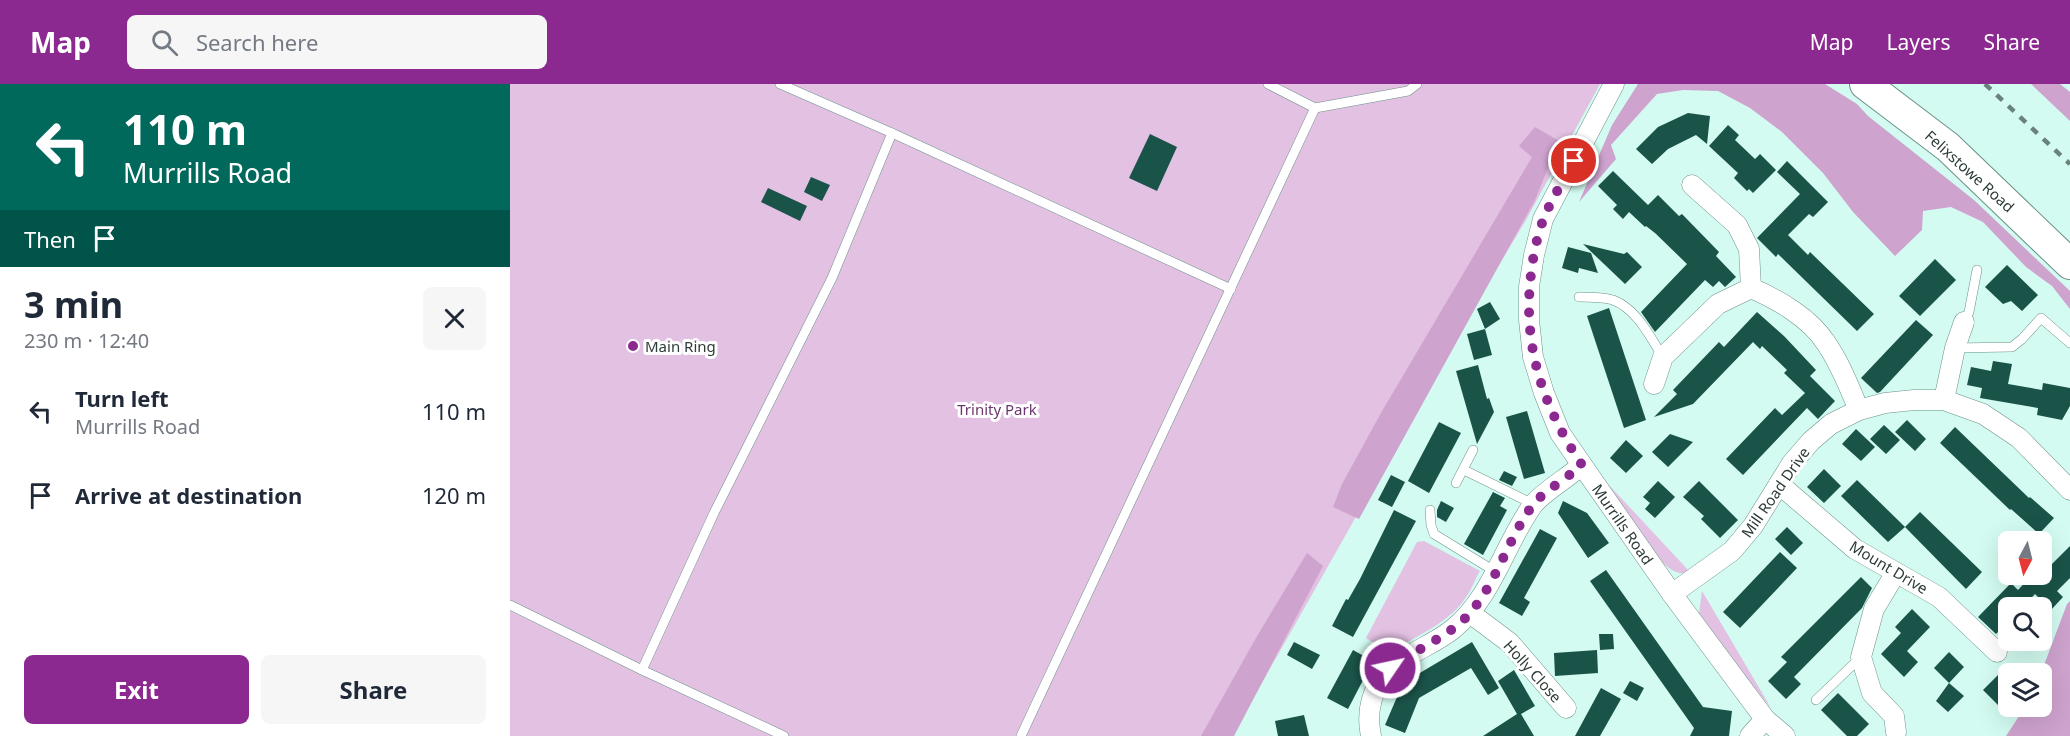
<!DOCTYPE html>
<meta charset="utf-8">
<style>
body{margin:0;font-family:"Noto Sans",sans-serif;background:#f6f6f7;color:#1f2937;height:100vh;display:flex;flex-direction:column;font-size:22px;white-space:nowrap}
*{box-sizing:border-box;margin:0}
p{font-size:20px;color:#747a83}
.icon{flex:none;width:33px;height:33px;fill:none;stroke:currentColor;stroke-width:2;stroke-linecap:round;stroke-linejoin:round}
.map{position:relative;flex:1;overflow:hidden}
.details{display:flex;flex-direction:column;background:#fff;width:510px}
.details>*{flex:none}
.banner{background:#00695c;color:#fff;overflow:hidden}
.needle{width:39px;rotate:187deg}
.controls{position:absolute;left:1488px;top:447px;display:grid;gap:12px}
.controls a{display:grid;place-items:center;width:54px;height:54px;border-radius:9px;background:#fff;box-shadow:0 6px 24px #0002;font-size:30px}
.pin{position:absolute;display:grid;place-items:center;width:51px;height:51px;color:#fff;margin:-26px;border:3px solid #fff;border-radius:50%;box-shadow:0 2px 6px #0007}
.me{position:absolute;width:66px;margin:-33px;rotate:56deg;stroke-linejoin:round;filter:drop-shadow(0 0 4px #0008)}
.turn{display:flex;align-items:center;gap:21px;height:126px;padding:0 24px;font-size:27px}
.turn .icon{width:78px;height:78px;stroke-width:2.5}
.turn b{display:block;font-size:42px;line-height:51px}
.then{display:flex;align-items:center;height:57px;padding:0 24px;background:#0003;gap:12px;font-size:22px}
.round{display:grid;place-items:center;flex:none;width:63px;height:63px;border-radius:9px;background:#f6f6f7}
.summary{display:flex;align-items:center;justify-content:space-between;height:102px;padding:0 24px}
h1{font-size:36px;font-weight:700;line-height:45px}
.primary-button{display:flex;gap:12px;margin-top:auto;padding:12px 24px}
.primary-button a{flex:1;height:69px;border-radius:9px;background:#8c2991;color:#fff;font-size:24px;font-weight:700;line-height:69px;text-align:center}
.primary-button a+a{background:#f6f6f7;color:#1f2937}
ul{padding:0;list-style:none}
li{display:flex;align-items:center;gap:18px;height:84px;padding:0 24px}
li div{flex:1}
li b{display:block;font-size:22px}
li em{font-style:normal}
header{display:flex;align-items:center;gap:36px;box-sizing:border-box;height:84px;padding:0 30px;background:#8c2991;color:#fff}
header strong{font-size:28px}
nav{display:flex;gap:33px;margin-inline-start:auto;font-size:21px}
.search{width:420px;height:54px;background:#f6f6f7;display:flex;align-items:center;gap:15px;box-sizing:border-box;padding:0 21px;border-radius:9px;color:#747a83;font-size:22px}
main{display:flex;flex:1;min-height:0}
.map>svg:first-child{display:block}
.green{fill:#e2c1e2}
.forest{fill:#cea3ce}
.building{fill:#1a5348}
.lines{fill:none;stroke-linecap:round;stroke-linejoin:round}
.service-casing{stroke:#6d9289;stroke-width:10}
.minor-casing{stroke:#6d9289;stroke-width:21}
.primary-casing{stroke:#6d9289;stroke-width:32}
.service{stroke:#fff;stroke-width:9}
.minor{stroke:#fff;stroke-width:20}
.primary{stroke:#fff;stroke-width:30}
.rail{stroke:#6a827c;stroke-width:4.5;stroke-dasharray:8 8;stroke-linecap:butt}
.route{stroke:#8c2991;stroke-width:10;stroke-dasharray:0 18}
.poi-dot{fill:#8c2991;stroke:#fff;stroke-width:2}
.labels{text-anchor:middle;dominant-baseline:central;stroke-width:6;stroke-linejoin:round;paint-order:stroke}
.street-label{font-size:15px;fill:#2d3c38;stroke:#fff}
.poi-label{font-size:15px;fill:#2d3c38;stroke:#fff;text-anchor:start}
.park-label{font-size:15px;fill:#6c376e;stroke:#fff}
</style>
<header>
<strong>Map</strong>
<div class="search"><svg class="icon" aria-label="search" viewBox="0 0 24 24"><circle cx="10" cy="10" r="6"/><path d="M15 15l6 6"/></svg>Search here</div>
<nav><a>Map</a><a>Layers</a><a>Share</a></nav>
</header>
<main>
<section class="details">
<div class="banner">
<div class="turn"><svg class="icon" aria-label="left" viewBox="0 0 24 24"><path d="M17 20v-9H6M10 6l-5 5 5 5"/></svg><div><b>110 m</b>Murrills Road</div></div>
<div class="then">Then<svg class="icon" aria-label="arrive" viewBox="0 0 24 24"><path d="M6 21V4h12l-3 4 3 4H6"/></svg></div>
</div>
<div class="summary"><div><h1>3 min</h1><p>230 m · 12:40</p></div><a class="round"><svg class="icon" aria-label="close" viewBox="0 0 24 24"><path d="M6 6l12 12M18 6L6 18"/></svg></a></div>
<ul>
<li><svg class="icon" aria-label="left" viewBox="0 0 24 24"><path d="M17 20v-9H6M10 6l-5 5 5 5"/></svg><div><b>Turn left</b><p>Murrills Road</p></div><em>110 m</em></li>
<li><svg class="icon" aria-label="arrive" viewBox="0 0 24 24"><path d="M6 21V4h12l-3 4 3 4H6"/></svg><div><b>Arrive at destination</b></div><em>120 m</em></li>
</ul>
<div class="primary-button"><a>Exit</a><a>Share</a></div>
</section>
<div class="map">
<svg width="1560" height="652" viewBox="0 0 1560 652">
<rect width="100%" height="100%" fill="#d3fbf1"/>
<!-- green -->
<g class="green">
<path d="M0,0H1090L1016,136L977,201L722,652H0Z"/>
<path d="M1097,399L1180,488C1169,492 1161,486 1153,479Z"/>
<path d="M914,457L970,487C965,495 962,505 956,513C939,540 906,551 880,569L856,554L907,458Z"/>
<path d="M1192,507L1261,624L1237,595L1189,529Z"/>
</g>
<!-- forest -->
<g class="forest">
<path d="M1128,0H1315L1347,20L1358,32L1464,116L1560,207V225L1542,202L1516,183L1473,138L1441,123L1413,127L1412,146L1385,172L1343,128L1313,89L1272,48L1240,24L1208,7L1173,6L1147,10L1101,61L1106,75L1069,118L1102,41Z"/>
<path d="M1521,0H1550L1560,8V37Z"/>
<path d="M1025,43L1049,57L1025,116L849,435L823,423L832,400L871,329L1022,73L1009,62Z"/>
<path d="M797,469L813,482L724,652H691L746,554Z"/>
<path d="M1560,517V652H1496L1515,623L1532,622L1531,589L1557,520Z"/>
</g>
<!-- building -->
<g class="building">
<path d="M1178,29L1200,32L1197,60L1186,51L1158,65L1142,80L1126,65L1148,43Z"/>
<path d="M1218,41L1229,51L1225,56L1245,75L1250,70L1266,86L1243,109L1239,105L1237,107L1224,94L1228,89L1199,62Z"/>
<path d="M640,50L667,63L647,107L619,94Z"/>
<path d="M1277,77L1318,118L1303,133L1299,130L1278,151L1298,171L1300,168L1364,230L1347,247L1268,170L1266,173L1247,154L1290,110L1267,88Z"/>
<path d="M1103,87L1138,121L1148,111L1169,132L1172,130L1209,168L1206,172L1226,193L1215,203L1209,197L1203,203L1195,196L1145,248L1131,228L1177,180L1145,149L1136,142L1135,143L1119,128L1113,135L1103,125L1107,121L1088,102Z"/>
<path d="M301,93L320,101L312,117L294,108Z"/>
<path d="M258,104L297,122L290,137L251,118Z"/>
<path d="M1073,160L1114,170L1117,168L1132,183L1115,200Z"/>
<path d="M1058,163L1081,169L1088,189L1069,184L1068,189L1052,184Z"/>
<path d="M1425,175L1446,196L1410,232L1389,212Z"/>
<path d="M1497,181L1528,211L1512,227L1501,217L1493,220L1475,203Z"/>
<path d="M980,218L990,235L975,245L967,225Z"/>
<path d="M1099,224L1136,336L1114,344L1077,232Z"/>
<path d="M1247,228L1274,252L1306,286L1300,292L1325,317L1308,335L1297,324L1233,391L1216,375L1265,324L1272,331L1295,309L1274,289L1277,286L1252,262L1250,265L1243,258L1183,320L1144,333L1167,310L1163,306L1209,258L1214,263Z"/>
<path d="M1406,236L1423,251L1370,308L1367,309L1351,294Z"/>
<path d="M975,245L982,271L964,276L957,250Z"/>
<path d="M1483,277L1502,280L1498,300L1532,306L1533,299L1560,304V322L1552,336L1527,331L1528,324L1470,314L1472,304L1457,301L1461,283L1481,287Z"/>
<path d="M968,281L977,315L979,314L984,328L967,360L946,287Z"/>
<path d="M1017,327L1035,389L1014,395L996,333Z"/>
<path d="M1397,336L1416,355L1405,367L1385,348Z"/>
<path d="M929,338L951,349L919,409L898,397Z"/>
<path d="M1374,341L1390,356L1376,370L1360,355Z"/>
<path d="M1445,343L1519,414L1520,413L1544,434L1529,450L1501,425L1500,426L1430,359Z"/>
<path d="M1346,345L1365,363L1351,377L1332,360Z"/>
<path d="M1160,350L1183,358L1158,383L1142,368Z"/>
<path d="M1116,356L1133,372L1116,389L1100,374Z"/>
<path d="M1314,385L1331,402L1314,419L1297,403Z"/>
<path d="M994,387L1007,393L1002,402L989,396Z"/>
<path d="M881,391L895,398L882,423L868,416Z"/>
<path d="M1347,396L1395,443L1378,458L1331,412Z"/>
<path d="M1148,397L1165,413L1145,434L1135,425L1140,419L1133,413Z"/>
<path d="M1189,397L1228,436L1210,454L1191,435L1194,432L1173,413Z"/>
<path d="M983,408L995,414L990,422L997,426L973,471L954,460Z"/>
<path d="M931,417L944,424L936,438L927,433V426Z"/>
<path d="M1053,417L1077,429L1099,459L1078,474L1048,429Z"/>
<path d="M884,426L906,437L843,553L822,542L836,515L838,516L850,495Z"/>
<path d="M1410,428L1472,488L1456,505L1395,443Z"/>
<path d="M1277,443L1293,459L1281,471L1265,455Z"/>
<path d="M1030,445L1047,454L1014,514L1020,518L1012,532L989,519Z"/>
<path d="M1560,462V494L1547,507L1553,513L1541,526L1525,510L1512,524H1498V538L1486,550L1468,533L1501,499L1508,506L1523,490H1532Z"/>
<path d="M1270,468L1287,484L1230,544L1213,528Z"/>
<path d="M1096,486L1193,623L1222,627L1219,652H1180L1184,644L1080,497Z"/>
<path d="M1351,493L1362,504L1352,524L1284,593L1291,600L1276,615L1258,597L1277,578L1271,573Z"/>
<path d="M1402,525L1420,543L1397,567L1408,578L1394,593L1371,570L1391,549L1385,543Z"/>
<path d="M1089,550H1103L1104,565L1090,566Z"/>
<path d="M784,558L810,571L802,585L777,571Z"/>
<path d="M962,558L989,604L978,611L961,584L909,614L895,649L875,641L893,599Z"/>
<path d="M843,566L863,577L838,625L817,614Z"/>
<path d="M1087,566L1088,589L1045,592L1044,569Z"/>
<path d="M1439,568L1454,583L1439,599L1424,584Z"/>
<path d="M1004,586L1025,622L1011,630L1024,652H973L1007,630L988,597Z"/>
<path d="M1491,588L1498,596V631L1473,606Z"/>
<path d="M1120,597L1134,604L1127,617L1113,609Z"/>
<path d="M1439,599L1454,612L1438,628L1426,617Z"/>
<path d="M1091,604L1111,615L1090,652H1065Z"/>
<path d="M1328,609L1359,640L1347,652H1337L1311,626Z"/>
<path d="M794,631L799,652H768L765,637Z"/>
</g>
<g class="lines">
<defs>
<g id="service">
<path d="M270,0L382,49L721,205"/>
<path d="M758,0L805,24L898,7L907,0"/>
<path d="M1069,213C1080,213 1093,213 1103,216C1127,225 1140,253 1153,273"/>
<path d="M1454,238L1459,228L1467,186"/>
<path d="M1445,264L1502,263L1512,255L1531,234L1560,259"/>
<path d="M954,386L1023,420"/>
<path d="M946,399L963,366"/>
<path d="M920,426L921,441L924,450L986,488"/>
<path d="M0,521L132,586L274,652"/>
<path d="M132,586L204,429L322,194L382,49"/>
<path d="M1306,616L1351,573"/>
<path d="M511,652L805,24"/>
</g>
<g id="minor">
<path d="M1104,0L1033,135L1024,171L1019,203V236L1023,273L1034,309L1050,349L1072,381L1162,510L1255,635L1275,652"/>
<path d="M1182,101L1227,141L1239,165L1241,204"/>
<path d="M1144,300L1153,273L1208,220L1241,204C1267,215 1300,234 1316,259C1330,279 1339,303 1349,326"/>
<path d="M1434,316L1445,264L1454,238"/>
<path d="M1269,400L1345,465L1429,513L1487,568"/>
<path d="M1385,490L1364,525L1351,573L1362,609L1384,632L1386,648"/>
<path d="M1162,510L1222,467L1243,442L1282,379L1301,357L1321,340L1349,326L1375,319L1404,316H1434L1473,330L1509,354L1560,406"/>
<path d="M960,529L1000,559L1056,624"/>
<path d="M861,652C857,633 859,616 869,599C887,571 918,565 943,545C982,513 994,462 1022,422C1031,409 1059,393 1072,381"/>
<path d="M1240,652L1255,635"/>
</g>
<path id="primary" d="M1355,0L1438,63L1560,180"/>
</defs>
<!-- service casing -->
<use href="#service" class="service-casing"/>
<!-- minor casing -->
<use href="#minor" class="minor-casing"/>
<!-- primary casing -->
<use href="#primary" class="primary-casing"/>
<!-- service -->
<use href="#service" class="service"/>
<!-- minor -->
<use href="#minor" class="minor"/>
<!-- primary -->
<use href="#primary" class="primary"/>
<!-- rail -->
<path class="rail" d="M1475,0L1560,80"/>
</g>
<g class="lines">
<!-- route -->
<path class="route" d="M880,584C906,565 939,553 960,529C987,498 998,455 1022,422C1031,409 1059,393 1072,381C1031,320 1011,257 1022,183C1024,167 1028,149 1034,134C1042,114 1054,96 1064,77"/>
</g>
<!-- markers -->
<circle class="poi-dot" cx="123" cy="262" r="6"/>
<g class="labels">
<!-- street labels -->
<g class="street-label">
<text transform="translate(1460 87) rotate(42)">Felixstowe Road</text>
<text transform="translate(1265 408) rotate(-55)">Mill Road Drive</text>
<text transform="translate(1113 440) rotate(55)">Murrills Road</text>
<text transform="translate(1379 483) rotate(31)">Mount Drive</text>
<text transform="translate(1023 587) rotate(48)">Holly Close</text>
</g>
<!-- poi labels -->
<g class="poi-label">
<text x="135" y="262">Main Ring</text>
</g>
<!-- park labels -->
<g class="park-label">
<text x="487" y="325">Trinity Park</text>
</g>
</g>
</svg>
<div class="controls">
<a><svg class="needle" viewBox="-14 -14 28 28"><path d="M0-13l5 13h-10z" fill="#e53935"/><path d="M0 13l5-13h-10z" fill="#747a83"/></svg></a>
<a><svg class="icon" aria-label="search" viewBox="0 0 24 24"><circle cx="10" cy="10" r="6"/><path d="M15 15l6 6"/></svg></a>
<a><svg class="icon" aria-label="layers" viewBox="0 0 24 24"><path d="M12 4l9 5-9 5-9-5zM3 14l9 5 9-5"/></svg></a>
</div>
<div class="pin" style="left:1064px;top:77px;background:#d93025"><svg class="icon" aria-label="arrive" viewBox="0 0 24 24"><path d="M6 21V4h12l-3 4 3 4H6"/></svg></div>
<svg class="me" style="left:880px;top:584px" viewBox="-20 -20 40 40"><circle r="17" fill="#8c2991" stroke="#fff" stroke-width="3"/><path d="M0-11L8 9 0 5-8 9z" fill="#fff"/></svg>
</div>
</main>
